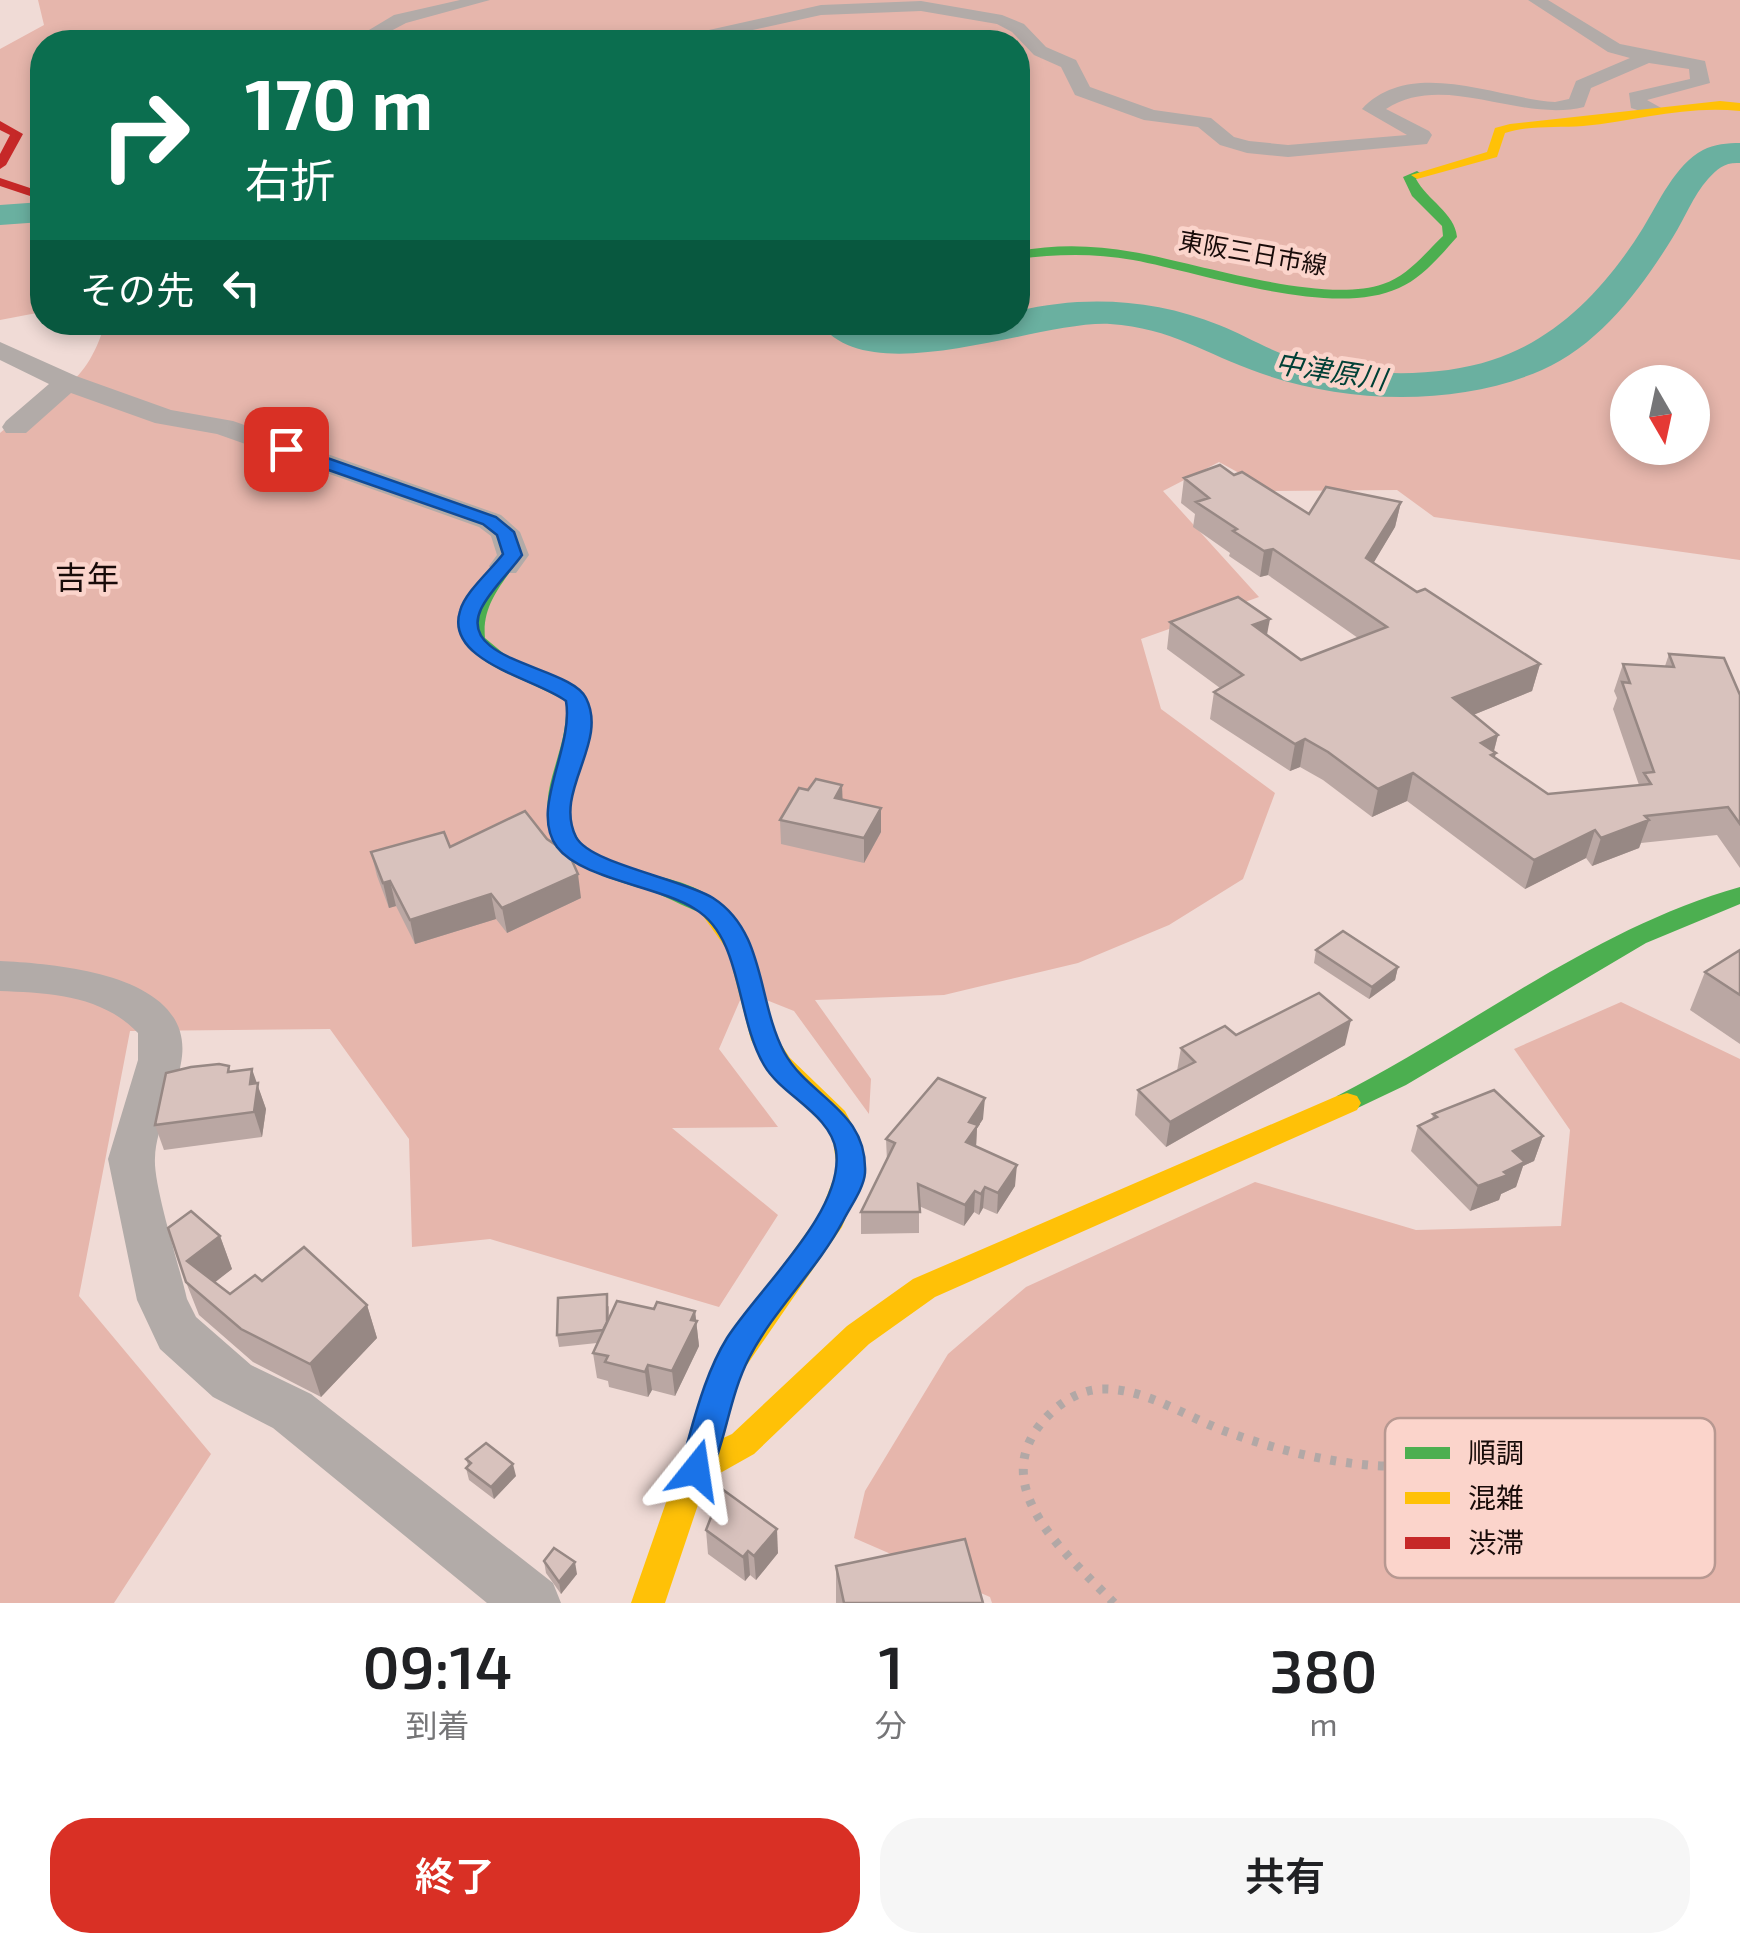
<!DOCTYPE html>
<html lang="ja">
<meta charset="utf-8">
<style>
body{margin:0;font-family:"Exo 2","Noto Sans JP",sans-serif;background:#f6f6f6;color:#202124;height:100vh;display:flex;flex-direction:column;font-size:38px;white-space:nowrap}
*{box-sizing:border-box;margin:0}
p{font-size:32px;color:#757577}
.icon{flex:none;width:55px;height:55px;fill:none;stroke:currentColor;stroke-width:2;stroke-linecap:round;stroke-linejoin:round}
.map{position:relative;height:1603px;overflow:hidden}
.drawer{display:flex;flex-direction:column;background:#fff;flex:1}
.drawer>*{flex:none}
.top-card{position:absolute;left:30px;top:30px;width:1000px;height:305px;border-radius:40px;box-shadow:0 5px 15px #0003;background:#0b6e4f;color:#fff;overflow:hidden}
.needle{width:65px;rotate:171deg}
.fabs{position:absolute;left:1610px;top:365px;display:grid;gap:20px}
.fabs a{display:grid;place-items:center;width:100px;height:100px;border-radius:50%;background:#fff;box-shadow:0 5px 15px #0003;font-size:50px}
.pin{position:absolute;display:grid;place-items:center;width:85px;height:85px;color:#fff;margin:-42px;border-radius:20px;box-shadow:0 5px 15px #0006}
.me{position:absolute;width:110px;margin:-55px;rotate:15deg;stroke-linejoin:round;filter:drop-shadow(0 0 8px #0008)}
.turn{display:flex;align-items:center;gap:35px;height:210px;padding:0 50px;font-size:45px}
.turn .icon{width:130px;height:130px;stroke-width:2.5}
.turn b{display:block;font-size:70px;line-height:85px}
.then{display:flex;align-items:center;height:95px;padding:0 50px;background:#0003;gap:20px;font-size:38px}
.eta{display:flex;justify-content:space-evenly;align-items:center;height:170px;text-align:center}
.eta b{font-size:60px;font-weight:600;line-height:70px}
.button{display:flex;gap:20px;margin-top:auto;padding:20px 50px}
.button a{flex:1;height:115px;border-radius:40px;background:#d93025;color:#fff;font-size:40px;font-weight:600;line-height:115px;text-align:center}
.button a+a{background:#f6f6f6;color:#202124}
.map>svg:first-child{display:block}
.green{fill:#e6b6ac;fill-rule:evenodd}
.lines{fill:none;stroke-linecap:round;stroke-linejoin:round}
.river{fill:#6ab0a0;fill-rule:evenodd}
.path{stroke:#b2a8a6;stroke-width:9;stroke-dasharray:6 10;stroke-linecap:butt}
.street{fill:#b2aba8;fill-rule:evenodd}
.fast{fill:#4caf50;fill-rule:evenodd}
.slow{fill:#ffc107;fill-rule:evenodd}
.jam{fill:#c62828;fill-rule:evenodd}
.wall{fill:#baa7a3}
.shaded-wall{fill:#978884}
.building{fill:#d8c2bd;stroke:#978884;stroke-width:2.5}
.route{fill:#1a73e8;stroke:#114b97;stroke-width:2.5}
.labels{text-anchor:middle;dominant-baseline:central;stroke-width:9;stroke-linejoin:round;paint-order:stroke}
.far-street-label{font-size:25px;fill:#180b09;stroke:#fbd4cb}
.far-water-label{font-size:28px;font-style:italic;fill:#004036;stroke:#fbd4cb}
.neighbourhood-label{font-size:32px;fill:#180b09;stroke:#fbd4cb}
.key{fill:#fbd4cb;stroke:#b79891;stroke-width:2.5}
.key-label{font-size:28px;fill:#180b09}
</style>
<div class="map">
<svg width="1740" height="1603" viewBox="0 0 1740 1603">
<rect width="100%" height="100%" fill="#f0dbd6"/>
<!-- green -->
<g class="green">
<path d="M38,0H1740V560L1434,517L1397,490L1272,491L1219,462L1163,491L1259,597L1141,639L1161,709L1275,793L1243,879L1169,925L1078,963L944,995L815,1000L871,1079L869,1114L794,1011L744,991L719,1049L778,1127L672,1128L778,1215L719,1307L490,1239L412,1247L409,1139L330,1029L130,1031L79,1296L211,1454L114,1603H0V433C50,393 85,392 105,323L1018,322V42H42V312L0,320V49L44,25ZM1628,382H1692V448H1628Z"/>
<path d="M1621,1002L1740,1059V1603H992L990,1597L854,1538L865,1491L948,1354L1026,1287L1255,1182L1416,1230L1561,1226L1570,1130L1514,1049Z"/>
</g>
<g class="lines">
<!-- river -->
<g class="river">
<path d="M1740,143V163C1725,162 1718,168 1708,179C1693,196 1685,218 1673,237C1641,289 1599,345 1542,370C1457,407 1346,404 1260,373C1205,354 1172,328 1110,324C1038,320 868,394 819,322H869L899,331L1018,322V311C1084,295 1155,299 1219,325C1243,334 1264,348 1289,356C1348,376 1432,380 1492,360C1558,339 1607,286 1643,228C1659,202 1675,165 1703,150C1714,144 1728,143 1740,143Z"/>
<path d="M42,202V222L0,225V205Z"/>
</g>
<!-- path -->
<path class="path" d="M1114,1603C1069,1556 985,1489 1043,1421C1058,1404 1078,1390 1102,1389C1147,1388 1189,1419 1230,1433C1280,1451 1348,1468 1402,1466C1437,1465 1472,1455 1507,1449"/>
<!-- street -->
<g class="street">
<path d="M460,0H490L406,23L370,42H349L394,15Z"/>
<path d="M1528,0H1548L1620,44L1705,61L1710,83L1647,100L1663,109L1653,115L1631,108L1629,93L1690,79L1689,69L1649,63L1591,88L1584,107C1519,123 1445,71 1386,109L1429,131L1432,135L1427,144L1288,157L1247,153L1220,145L1198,127L1144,120L1075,95L1061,67L1034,55L1012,32L997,24L921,11L821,15L699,42H526L535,37L590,34L673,38L821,5L921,1L1002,15L1024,24L1046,47L1076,60L1090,87L1154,110L1211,118L1234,137L1249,141L1288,145L1407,135L1362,109C1411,57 1495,98 1555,102L1569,99L1576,81L1630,58L1608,52Z"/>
<path d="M0,342L76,376L171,410L233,421L501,515L520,532L529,555L516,573H494L489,566L497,555L491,536L479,527L217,434L155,423L71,393L26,433H6L2,427L6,421L49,384L0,360Z"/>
<path d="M0,961C60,964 198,975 181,1063C176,1094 156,1126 155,1158C153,1185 180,1268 187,1299L196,1317L251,1365L311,1394L553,1583L561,1603H487L273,1428L213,1397L160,1349L137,1300L108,1159L138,1060V1033C102,995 49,993 0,991Z"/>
</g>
<!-- fast -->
<g class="fast">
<path d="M1417,171L1423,175L1416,179C1427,200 1455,213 1457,237C1441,255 1422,278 1399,288C1332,319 1204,273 1133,260C1093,253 1057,254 1018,259V251C1057,244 1094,245 1133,252C1198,263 1322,305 1383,284C1408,276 1425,253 1443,236L1442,226L1412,196L1403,177Z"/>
<path d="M505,560L514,566C498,589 482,608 485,638L509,658L586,698C590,743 550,813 584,846C620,880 695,870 722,909L719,915C702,919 667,895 647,890C585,873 531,853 552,777C559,751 568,728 566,701C485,658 427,661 498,562Z"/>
<path d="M1740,887V904L1646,943L1406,1085L1347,1113L1337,1110L1333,1103L1337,1096C1471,1028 1594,928 1740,887Z"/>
</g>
<!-- slow -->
<g class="slow">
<path d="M1720,101L1740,103V111C1686,105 1636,121 1583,126C1557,128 1530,125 1505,133L1497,157L1417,179L1411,175L1487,152L1495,128L1510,124Z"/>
<path d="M710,901L719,903L752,949L777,1038L790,1058L845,1111L861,1141L865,1169L842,1227L742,1372L719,1440L732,1434L847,1326L913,1279L1337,1096L1347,1093L1357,1096L1361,1103L1357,1110L935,1297L869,1344L754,1454L706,1481L665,1603H631L717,1356L820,1214L837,1169L833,1141L825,1125L772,1072L751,1040L728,951L698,909Z"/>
</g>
<!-- jam -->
<g class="jam">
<path d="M0,121L23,134L6,165L0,169V154L10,135L0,130Z"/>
<path d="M0,178L42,192V200L0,186Z"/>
</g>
</g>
<!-- wall -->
<g class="wall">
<path d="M1234,475L1309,514L1401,502L1395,527L1373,563L1417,592L1540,664L1532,691L1473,715L1498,735L1494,751L1495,758L1548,794L1639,785L1613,709L1617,698L1614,691L1623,664L1665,666L1669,654L1740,695V868L1717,835L1641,843L1639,848L1592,866L1586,858L1525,889L1407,801L1372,817L1323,780L1300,767L1290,771L1210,719L1214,692L1220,688L1167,649L1170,622L1267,635L1301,660L1358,638L1268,575L1260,577L1229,556L1230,553L1193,527L1195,514L1181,503L1184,478Z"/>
<path d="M843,799L881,832L864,863L781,844L780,820Z"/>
<path d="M450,847L581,898L507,933L496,919L415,944L396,906L389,908L377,876L371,852Z"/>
<path d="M1316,950L1398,967L1395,980L1369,999L1314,963Z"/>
<path d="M1740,950V1044L1690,1010L1705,972Z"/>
<path d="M1236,1035L1345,1045L1166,1147L1135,1115L1138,1090L1177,1071L1181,1048Z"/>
<path d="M231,1071L257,1084L266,1109L262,1137L164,1150L155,1125Z"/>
<path d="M1433,1114L1543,1136L1534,1161L1523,1166L1516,1187L1501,1194L1499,1200L1470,1211L1411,1151L1418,1126L1432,1120Z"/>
<path d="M983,1119L977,1128L976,1147L1015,1186L997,1214L983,1208L979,1215L974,1212L964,1226L919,1206V1233L861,1234V1212L887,1161L886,1139Z"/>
<path d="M220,1236L232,1269L214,1282L230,1294L262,1281L367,1305L377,1338L321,1397L253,1362L199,1315L186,1282Z"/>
<path d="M609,1306V1317L654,1309L695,1311L699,1346L675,1396L652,1390L648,1397L609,1387L608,1381L597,1378L593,1353L597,1343L559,1347L557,1335Z"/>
<path d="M466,1459L516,1476L494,1499L469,1480L466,1468L468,1465Z"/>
<path d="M706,1530L778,1553L756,1580L750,1575L745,1581L708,1554Z"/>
<path d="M544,1561L577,1574L561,1594L546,1573Z"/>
<path d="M836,1566L983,1603H836Z"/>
</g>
<!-- shaded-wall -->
<g class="shaded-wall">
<path d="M1401,502L1395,527L1361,584L1366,558Z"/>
<path d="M1273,549L1268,575L1260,577L1264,551Z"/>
<path d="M1270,619L1265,645L1253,625Z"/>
<path d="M1540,664L1532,691L1446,726L1453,698Z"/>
<path d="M1498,735L1493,754L1496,753L1488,780L1481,743Z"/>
<path d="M1305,739L1300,767L1290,771L1295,744Z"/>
<path d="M1413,773L1407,801L1372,817L1378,789Z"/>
<path d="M842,785L843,809L835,798Z"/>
<path d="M881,808V832L864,863V838Z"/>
<path d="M1649,820L1639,848L1592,866L1601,838Z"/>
<path d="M1595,830L1586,858L1525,889L1534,860Z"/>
<path d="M578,874L581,898L507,933L502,908Z"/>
<path d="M390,881L396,906L389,908L383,883Z"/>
<path d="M491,894L496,919L415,944L410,920Z"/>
<path d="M1398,967L1395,980L1369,999L1372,987Z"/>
<path d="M1351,1020L1345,1045L1166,1147L1170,1122Z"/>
<path d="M252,1069L266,1109L262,1137L254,1112L250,1084Z"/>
<path d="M985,1098L983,1119L977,1128L976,1147L966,1142L969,1122Z"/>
<path d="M1543,1136L1534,1161L1523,1166L1516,1187L1501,1194L1499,1200L1470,1211L1478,1186L1513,1151Z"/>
<path d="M1017,1165L1015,1186L997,1214L998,1193Z"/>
<path d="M985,1187L983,1208L979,1215L981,1194Z"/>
<path d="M975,1191L974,1212L964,1226L965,1205Z"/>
<path d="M220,1236L232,1269L200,1294L187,1261Z"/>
<path d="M367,1305L377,1338L321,1397L310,1364Z"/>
<path d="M695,1311L699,1346L675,1396L672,1371Z"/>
<path d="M648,1365L652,1390L648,1397L645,1372Z"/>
<path d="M513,1464L516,1476L494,1499L491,1487Z"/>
<path d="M777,1529L778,1553L756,1580L754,1556Z"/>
<path d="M748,1551L750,1575L745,1581L743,1557Z"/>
<path d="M575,1562L577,1574L561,1594L559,1582Z"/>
</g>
<!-- building -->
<g class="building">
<path d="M1220,465L1234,475L1242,472L1309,514L1326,487L1401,502L1366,558L1417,592L1425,589L1540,664L1453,698L1498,735L1481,743L1496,753L1491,755L1548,794L1651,784L1644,773L1654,772L1622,682L1630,683L1623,664L1674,667L1669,654L1724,658L1740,695V824L1728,807L1645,816L1649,820L1601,838L1595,830L1534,860L1413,773L1378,789L1328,752L1305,739L1295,744L1214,692L1243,675L1170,622L1238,597L1270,619L1253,625L1301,660L1387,627L1273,549L1264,551L1233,531L1237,529L1196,502L1209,498L1184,478Z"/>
<path d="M816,779L842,785L835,798L881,808L864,838L780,820L799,788L808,790Z"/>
<path d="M525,811L547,839L569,854L578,874L502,908L491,894L410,920L390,881L383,883L371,852L444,832L450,847Z"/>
<path d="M1343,931L1398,967L1372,987L1316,950Z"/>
<path d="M1740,950V995L1705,972Z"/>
<path d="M1319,993L1351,1020L1170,1122L1138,1090L1195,1062L1181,1048L1225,1026L1236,1035Z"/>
<path d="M219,1064L229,1066L228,1072L252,1069L250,1084L258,1083L254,1112L155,1125L166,1073L191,1067Z"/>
<path d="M938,1078L985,1098L969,1122L978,1125L966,1142L1017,1165L998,1193L985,1187L981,1194L975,1191L965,1205L918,1184L920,1212H861L895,1143L886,1139Z"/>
<path d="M1494,1090L1543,1136L1513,1151L1525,1162L1504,1172L1508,1175L1478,1186L1418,1126L1437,1117L1433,1114Z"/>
<path d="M191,1211L220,1236L187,1261L230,1294L255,1275L262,1281L304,1247L367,1305L310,1364L241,1329L186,1282L168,1228Z"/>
<path d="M607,1294V1322L603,1330L557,1335L558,1298Z"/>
<path d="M617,1301L654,1309L657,1302L695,1311L691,1320L697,1321L672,1371L648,1365L645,1372L605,1362L608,1356L593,1353Z"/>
<path d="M486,1443L513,1464L491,1487L466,1468L471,1463L466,1459Z"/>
<path d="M722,1489L777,1529L754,1556L748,1551L743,1557L706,1530Z"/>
<path d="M965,1539L983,1603H844L836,1566Z"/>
<path d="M554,1548L575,1562L559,1582L544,1561Z"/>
</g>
<!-- route -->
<path class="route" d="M280,446H293L496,517L514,532L522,555C510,572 490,590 481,609C456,662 571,666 586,698C609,743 553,791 576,837C590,864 683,879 713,898C766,932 757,1001 784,1052C809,1098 868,1110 865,1173C864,1188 850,1207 843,1221C817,1270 774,1309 749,1358C729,1397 726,1441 708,1480L696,1485L685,1480C678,1465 685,1452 689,1437C698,1404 709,1367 727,1338C758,1289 845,1211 836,1151C831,1114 781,1095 764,1065C735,1015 743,938 695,909C659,886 581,879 557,847C529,809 574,749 566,701C538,679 444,662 460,611C465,592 491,570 503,554L497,535L483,524L280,453Z"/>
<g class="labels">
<!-- far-street labels -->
<g class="far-street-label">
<text transform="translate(1253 252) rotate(10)">東阪三日市線</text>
</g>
<!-- far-water labels -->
<g class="far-water-label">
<text transform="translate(1331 370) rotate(9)">中津原川</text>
</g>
<!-- neighbourhood labels -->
<g class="neighbourhood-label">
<text x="87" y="576">吉年</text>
</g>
</g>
<!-- legend -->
<rect x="1385" y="1418" width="330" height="160" rx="15" class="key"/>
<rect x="1405" y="1447" width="45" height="12" fill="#4caf50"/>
<rect x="1405" y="1492" width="45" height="12" fill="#ffc107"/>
<rect x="1405" y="1537" width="45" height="12" fill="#c62828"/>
<g class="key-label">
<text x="1468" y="1463">順調</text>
<text x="1468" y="1508">混雑</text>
<text x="1468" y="1553">渋滞</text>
</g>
</svg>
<div class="fabs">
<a><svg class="needle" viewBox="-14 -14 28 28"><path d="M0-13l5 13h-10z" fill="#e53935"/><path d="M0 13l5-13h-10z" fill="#757577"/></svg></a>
</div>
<div class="pin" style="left:286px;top:449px;background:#d93025"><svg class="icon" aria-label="arrive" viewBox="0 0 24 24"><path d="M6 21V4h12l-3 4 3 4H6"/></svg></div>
<svg class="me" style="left:696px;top:1470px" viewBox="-20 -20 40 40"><path d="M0-17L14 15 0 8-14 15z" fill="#1a73e8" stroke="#fff" stroke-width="4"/></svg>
<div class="top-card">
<div class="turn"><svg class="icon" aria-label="right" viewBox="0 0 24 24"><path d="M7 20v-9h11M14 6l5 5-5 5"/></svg><div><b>170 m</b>右折</div></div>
<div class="then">その先<svg class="icon" aria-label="left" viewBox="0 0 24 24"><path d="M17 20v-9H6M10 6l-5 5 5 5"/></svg></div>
</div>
</div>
<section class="drawer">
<div class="eta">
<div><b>09:14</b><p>到着</p></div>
<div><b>1</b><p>分</p></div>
<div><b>380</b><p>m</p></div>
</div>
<div class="button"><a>終了</a><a>共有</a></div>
</section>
